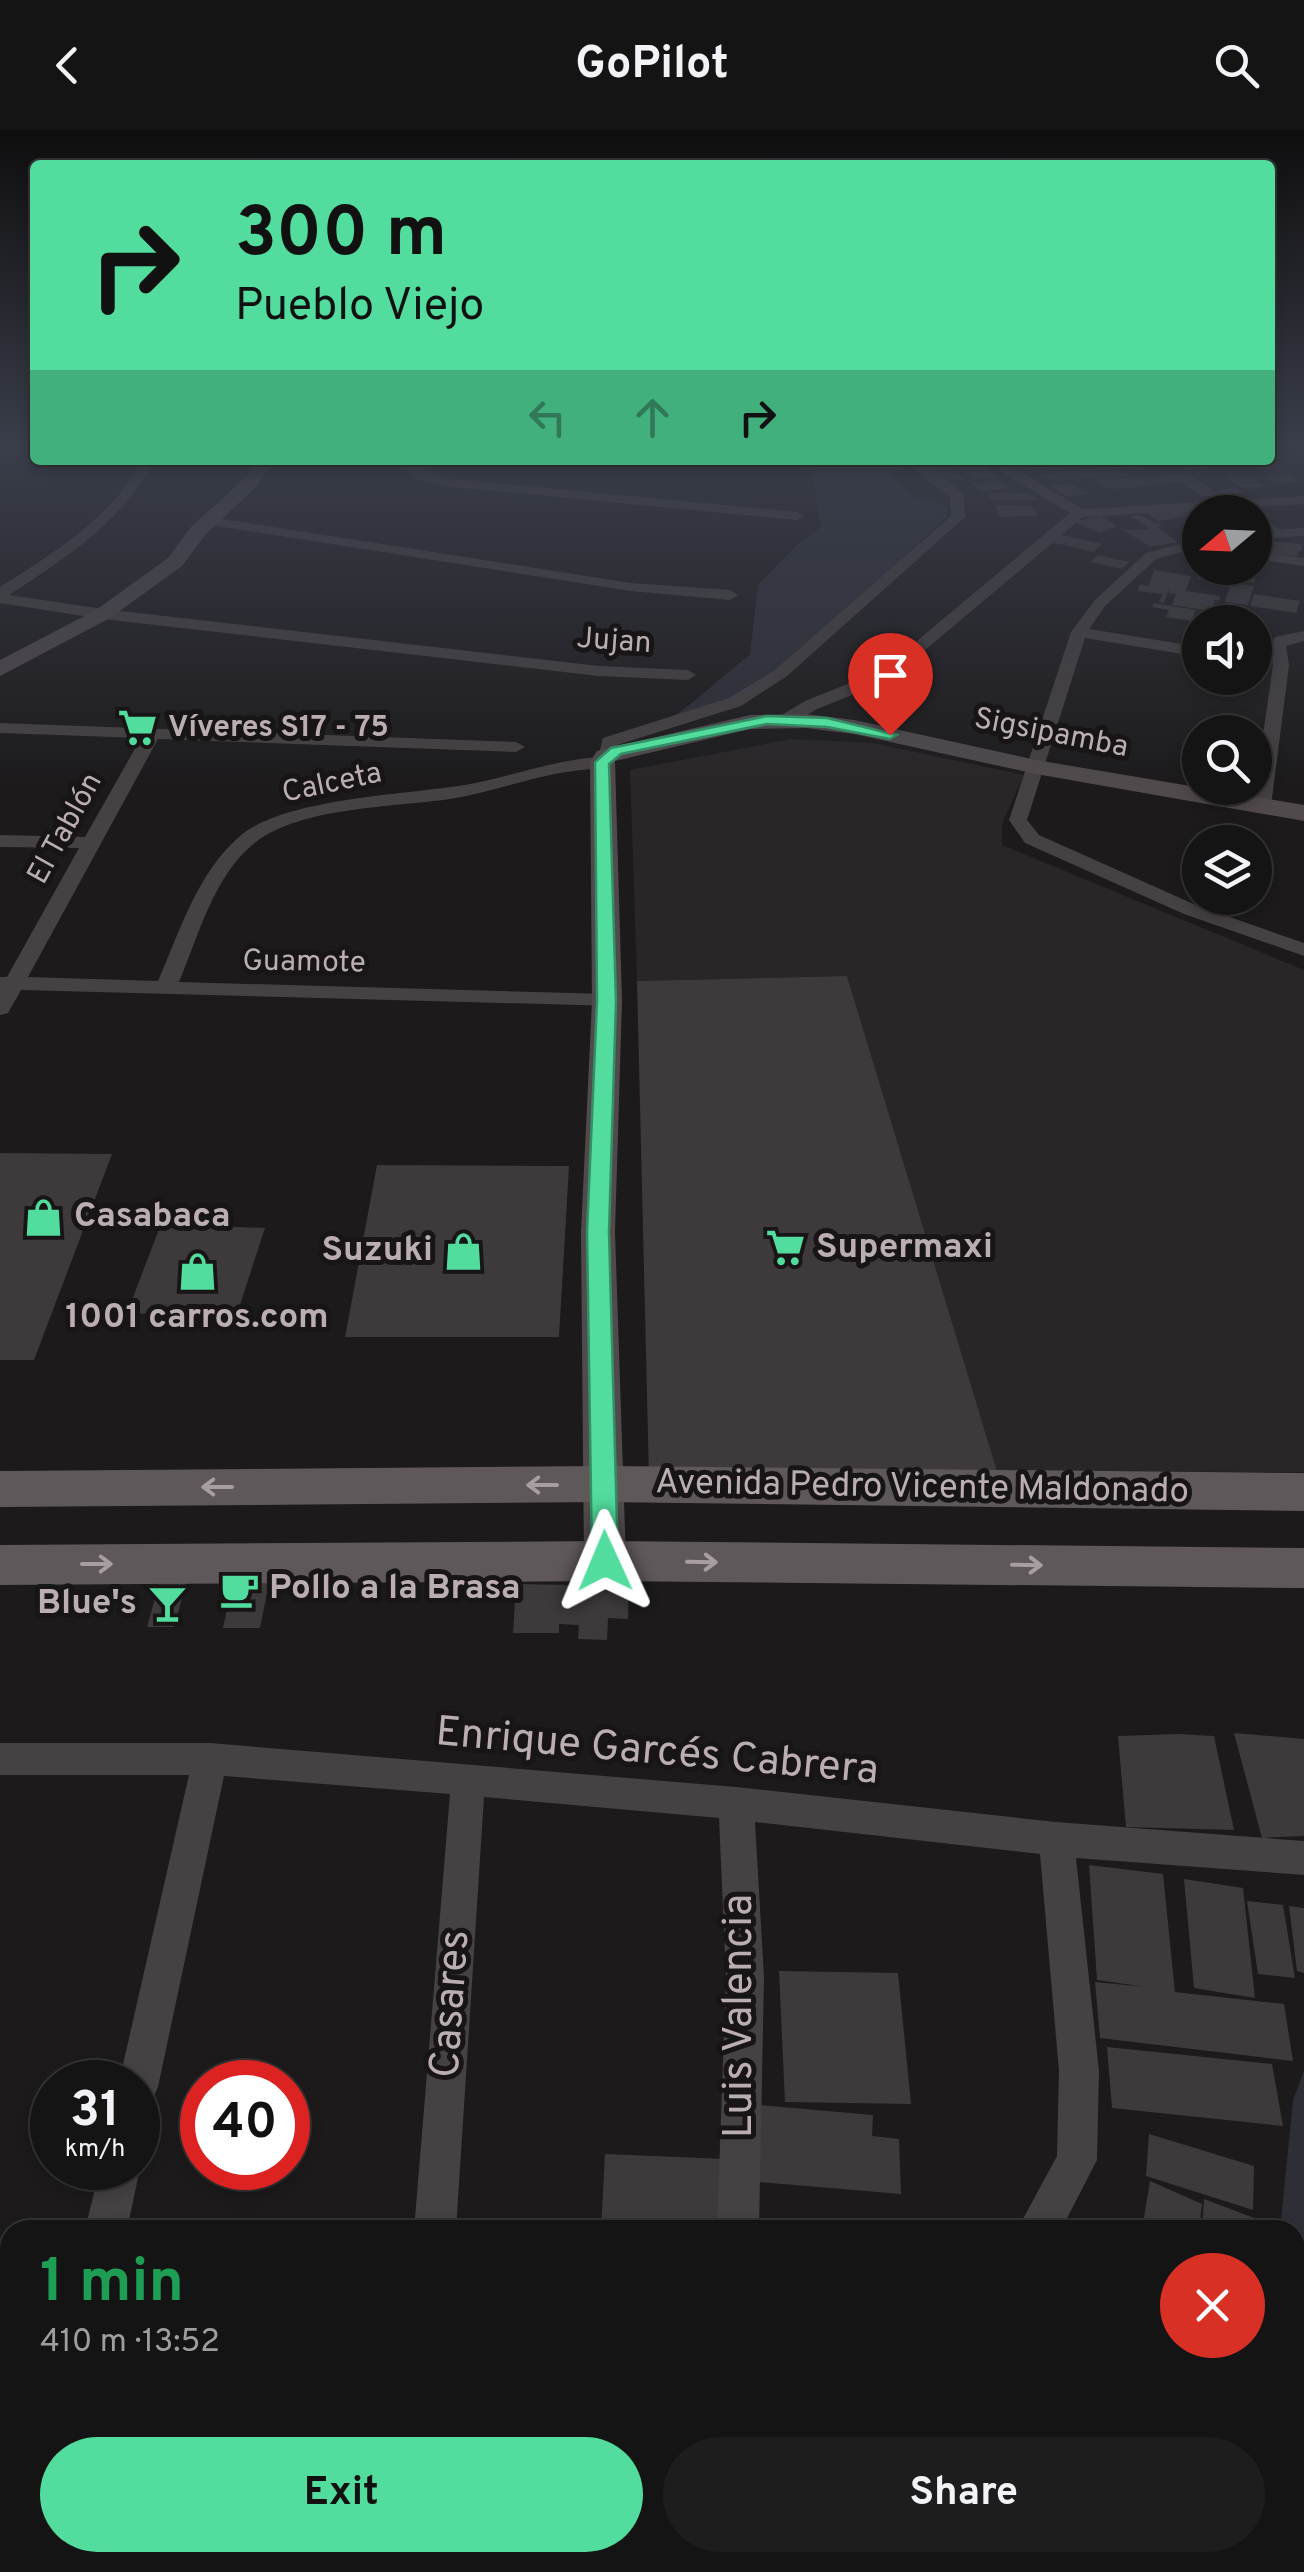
<!DOCTYPE html>
<meta charset="utf-8">
<style>
body{margin:0;font-family:Overpass,sans-serif;background:#1e1d1d;color:#f1f3f6;height:100vh;display:flex;flex-direction:column;font-size:38px;white-space:nowrap}
*{box-sizing:border-box;margin:0}
p{font-size:32px;color:#9d9ea0}
.icon{flex:none;width:55px;height:55px;fill:none;stroke:currentColor;stroke-width:2;stroke-linecap:round;stroke-linejoin:round}
.map{position:relative;flex:1;overflow:hidden}
.sheet{position:absolute;left:0px;top:2090px;width:1305px;height:352px;display:flex;flex-direction:column;background:#151414;border-radius:30px 30px 0 0;box-shadow:0 5px 15px #0003,0 0 0 2px #343334}
.sheet>*{flex:none}
.top-card{position:absolute;left:30px;top:30px;width:1245px;height:305px;border-radius:10px;box-shadow:0 5px 15px #0003,0 0 0 2px #343334;background:#52dc9d;color:#111;overflow:hidden}
.needle{width:65px;rotate:251deg}
.controls{position:absolute;left:1182px;top:365px;display:grid;gap:20px}
.controls a{display:grid;place-items:center;width:90px;height:90px;border-radius:50%;background:#151414;box-shadow:0 5px 15px #0003,0 0 0 2px #343334;font-size:50px}
.speed{position:absolute;left:30px;top:1930px;display:flex;gap:20px;font-size:50px;font-weight:700;text-align:center}
.speed>*{display:grid;place-content:center;width:130px;height:130px;border-radius:50%;background:#151414;box-shadow:0 5px 15px #0003,0 0 0 2px #343334;line-height:1}
.speed small{font-size:25px;font-weight:400}
.speed .limit{border:15px solid #d22;background:#fff;color:#111}
.pin{position:absolute;display:grid;place-items:center;width:85px;height:85px;color:#fff;margin:-102px -42px;border-radius:50% 50% 50% 0;rotate:-45deg;box-shadow:0 0 10px #0007}
.pin .icon{rotate:45deg}
.me{position:absolute;width:110px;margin:-55px;rotate:359deg;stroke-linejoin:round;filter:drop-shadow(0 0 8px #0008)}
.turn{display:flex;align-items:center;gap:35px;height:210px;padding:0 40px;font-size:45px}
.turn .icon{width:130px;height:130px;stroke-width:2.5}
.turn b{display:block;font-size:70px;line-height:85px}
.lanes{display:flex;align-items:center;height:95px;padding:0 40px;background:#0003;justify-content:center;gap:50px;direction:ltr}
.lanes .off{opacity:.35}
.round{display:grid;place-items:center;flex:none;width:105px;height:105px;border-radius:52px;background:#1e1d1d}
.overview{display:flex;align-items:center;justify-content:space-between;height:170px;padding:0 40px}
h1{font-size:60px;font-weight:700;line-height:75px;color:#1e9e55}
.button{display:flex;gap:20px;margin-top:auto;padding:20px 40px}
.button a{flex:1;height:115px;border-radius:60px;background:#52dc9d;color:#111;font-size:40px;font-weight:700;line-height:115px;text-align:center}
.button a+a{background:#1e1d1d;color:#f1f3f6}
header{display:flex;justify-content:space-between;align-items:center;height:130px;padding:0 40px;background:#151414;font-size:45px;font-weight:700}
.map>svg:first-child{display:block}
.built{fill:#292627}
.green{fill:#2d2e36}
.building{fill:#3e3a3b}
.lines{fill:none;stroke-linecap:round;stroke-linejoin:round}
.street{fill:#464142;fill-rule:evenodd}
.secondary{fill:#504a4c;fill-rule:evenodd}
.primary{fill:#5f585b;fill-rule:evenodd}
.oneway{stroke:#a89da1}
.route{fill:#52dc9d;stroke:#358f66;stroke-width:2.5}
.labels{text-anchor:middle;dominant-baseline:central;stroke-width:10;stroke-linejoin:round;paint-order:stroke}
.far-street-label{font-size:30px;fill:#baaeb3;stroke:#171515}
.far-poi-label{font-size:30px;font-weight:bold;fill:#baaeb3;stroke:#171515;text-anchor:start}
.poi-label{font-size:35px;font-weight:bold;fill:#baaeb3;stroke:#171515;text-anchor:start}
.street-label{font-size:35px;fill:#baaeb3;stroke:#171515}
.near-street-label{font-size:42px;fill:#baaeb3;stroke:#171515}
</style>
<header><svg class="icon" aria-label="back" viewBox="0 0 24 24"><path d="M15 5l-7 7 7 7"/></svg>GoPilot<svg class="icon" aria-label="search" viewBox="0 0 24 24"><circle cx="10" cy="10" r="6"/><path d="M15 15l6 6"/></svg></header>
<div class="map">
<svg width="1304" height="2442" viewBox="0 0 1304 2442">
<rect width="100%" height="100%" fill="#1c1a1b"/>
<!-- built -->
<path class="built" d="M791,609L873,613L1024,645L1002,694V715L1304,840V1342L997,1341L847,846L637,851L630,640Z"/>
<!-- green -->
<g class="green">
<path d="M774,330H896L903,337L891,346L911,366L944,374L948,385L799,527L736,570L669,589C700,570 721,546 750,525L758,455L798,414L821,397L812,343L802,335Z"/>
<path d="M1304,1941V2442H1220L1221,2433L1295,2432V2100H1280L1293,1970Z"/>
</g>
<!-- building -->
<g class="building">
<path d="M1101,330H1138L1147,337L1118,339L1129,346L1113,348L1116,349L1188,343L1214,362L1234,357L1242,363L1201,367L1181,351L1119,359L1101,356L1093,351L1099,350L1095,348L1057,351L1035,345L1110,336Z"/>
<path d="M1190,330H1228L1234,335L1190,339L1184,335L1195,333Z"/>
<path d="M1275,330L1286,339L1265,342L1250,334Z"/>
<path d="M1049,331L1060,339L1033,342L1022,334Z"/>
<path d="M981,334L999,348L974,349L957,337Z"/>
<path d="M949,336L964,349L935,351L915,338Z"/>
<path d="M1287,344L1300,352L1277,354L1262,346Z"/>
<path d="M1248,345L1267,357H1240L1226,348Z"/>
<path d="M1002,351L1012,359L980,361L970,353Z"/>
<path d="M1069,352L1081,360L1091,363L1066,367L1051,356Z"/>
<path d="M987,363H1026L1038,370H991Z"/>
<path d="M1242,371L1271,389L1265,390L1280,399L1268,401L1255,393L1259,392L1255,382H1223L1211,374Z"/>
<path d="M995,375L1032,376L1038,386L1000,387Z"/>
<path d="M1200,380V399H1195L1183,391L1198,392L1189,386L1158,391L1147,383Z"/>
<path d="M1139,385L1163,396L1156,397L1178,412L1150,417L1124,400L1150,399L1130,386Z"/>
<path d="M1101,386L1117,396L1100,403L1074,392Z"/>
<path d="M1053,403L1102,414L1093,422L1064,415L1068,412L1061,415L1044,411Z"/>
<path d="M1265,411L1301,414L1302,421H1298V426L1265,423Z"/>
<path d="M1098,425L1129,432L1122,439L1090,432Z"/>
<path d="M1227,438H1250L1248,445L1256,447L1254,453L1231,450L1235,441Z"/>
<path d="M1154,440L1191,446L1186,461L1220,466L1219,471L1215,470L1211,481L1172,475L1176,464L1169,463L1170,457L1164,473L1159,472L1163,464L1137,461L1140,454L1149,456Z"/>
<path d="M1200,441L1229,446L1227,453L1197,449Z"/>
<path d="M1231,453L1254,456L1248,475L1225,472Z"/>
<path d="M1254,464L1300,471L1296,483L1250,476Z"/>
<path d="M1154,473L1196,480L1193,487L1215,492H1200V504L1188,502L1192,491L1166,487L1169,480L1152,477Z"/>
<path d="M1255,505L1272,508L1264,525L1255,524Z"/>
<path d="M847,846L997,1341L649,1348L637,851Z"/>
<path d="M0,1023L112,1024L34,1230H0Z"/>
<path d="M377,1035L569,1036L559,1207H345Z"/>
<path d="M161,1094L265,1098L236,1187L127,1183Z"/>
<path d="M234,1447L270,1448L260,1498H223Z"/>
<path d="M160,1450H187L174,1497H147Z"/>
<path d="M516,1454L629,1456L628,1489L608,1488L607,1510L578,1509L579,1495L559,1494V1503H513Z"/>
<path d="M1234,1603L1304,1609V1706L1262,1708Z"/>
<path d="M1178,1604L1214,1606L1234,1700L1126,1697L1118,1606Z"/>
<path d="M1089,1735L1163,1744L1175,1862L1284,1874L1293,1931L1100,1908L1095,1852L1147,1857L1097,1850Z"/>
<path d="M1184,1749L1243,1758L1255,1868L1194,1858Z"/>
<path d="M1247,1771L1283,1775L1295,1848L1258,1844Z"/>
<path d="M1289,1776L1304,1778V1843L1297,1841Z"/>
<path d="M779,1841L898,1843L911,1974L785,1972Z"/>
<path d="M1107,1917L1272,1934L1283,1996L1112,1978Z"/>
<path d="M760,1975L873,1985L872,2006L899,2009L901,2064L758,2052Z"/>
<path d="M1149,2004L1254,2036L1253,2080L1146,2046Z"/>
<path d="M605,2024L726,2029V2100H601Z"/>
<path d="M1150,2051L1202,2074L1199,2100H1142Z"/>
<path d="M1204,2069L1262,2091V2100H1202Z"/>
<path d="M748,2432H773L836,2442H747Z"/>
<path d="M957,2432H1214V2442H987Z"/>
</g>
<g class="lines">
<!-- street -->
<g class="street">
<rect x="0" y="317" width="35" height="8"/>
<path d="M143,330H155C122,392 67,427 9,465L103,479L599,536L688,540L696,545L688,550L599,546L103,489L0,473V457C55,422 110,389 143,330Z"/>
<path d="M393,330H408L443,348L797,382L804,386L797,390L442,356L418,349Z"/>
<path d="M902,330C928,330 947,348 964,366L965,387L787,546L741,576L617,615L608,636C591,640 573,640 555,644C520,651 486,663 450,669C395,677 301,677 256,712C214,744 199,805 179,852L607,864L615,866L618,871L615,876L21,860L8,883L0,885V847H7L79,718L0,717V705L85,707L141,608L0,603V593L516,612L525,617L516,622L158,609L28,847L158,851C180,801 197,743 240,706C286,667 410,665 470,654C513,646 554,630 598,627L603,608L729,568L775,540L951,386L950,367Z"/>
<path d="M996,330H1008L1012,337L1083,379L1304,366V374L1083,387L912,531L872,557L817,579L792,594H780V586L805,571L860,549L900,525L1070,383L1002,342Z"/>
<path d="M209,387L631,453L730,460L738,465L730,470L631,461L204,394V388Z"/>
<path d="M1304,398V406L1255,409V401Z"/>
<path d="M1200,409V417L1156,429L1105,476L1089,499L1200,517V527L1085,508L1027,690L1039,705L1198,776L1304,813V826L1184,784L1025,713L1009,690L1071,502L1095,470L1146,423Z"/>
<path d="M1255,421L1304,428V436L1255,429Z"/>
<path d="M1304,501V511L1286,516L1289,535L1271,676L1269,680H1255L1253,676L1273,535L1270,516L1275,507Z"/>
<path d="M0,1613H210L736,1657L1056,1692L1304,1711V1745L1076,1728L1099,1941L1097,2030L1061,2100H1017L1057,2026L1059,1941L1040,1724L755,1692L764,1847L759,2100H717L726,1847L719,1688L484,1667L456,2100H414L450,1664L224,1646L158,1957L152,1971L138,1977V1952H119L189,1645H0Z"/>
<path d="M138,2031L140,2038L127,2100H85L100,2038H138Z"/>
<path d="M10,2428V2432H56L54,2442H6Z"/>
<path d="M387,2432H435L434,2442H386Z"/>
<rect x="695" y="2432" width="48" height="10"/>
<rect x="904" y="2432" width="48" height="10"/>
</g>
<!-- secondary -->
<g class="secondary">
<path d="M256,330H274L258,355L205,405L182,436L110,488L0,546V530L96,480L168,428L191,397L245,348Z"/>
<path d="M806,584L854,590L1036,630L1304,675V691L1036,644L854,604L806,598L750,599L615,631L622,871L615,1102L626,1431L620,1443L605,1449L590,1443L584,1431L581,1102L592,871L590,632L597,621L750,585Z"/>
</g>
<!-- primary -->
<g class="primary">
<path d="M603,1336L1304,1343V1381L603,1372L0,1377V1341Z"/>
<path d="M605,1411L1304,1418V1458L605,1451L0,1455V1415Z"/>
</g>
</g>
<!-- one-way arrows -->
<defs><path id="oneway-shaft" d="M-6 0H5M1.5-3L5.5 0L1.5 3" fill="none" stroke-width="1.6" stroke-linecap="round" stroke-linejoin="round" transform="scale(2.5)"/></defs>
<g class="oneway">
<use href="#oneway-shaft" transform="translate(542 1355) rotate(180)"/>
<use href="#oneway-shaft" transform="translate(217 1357) rotate(180)"/>
<use href="#oneway-shaft" transform="translate(702 1432) rotate(1)"/>
<use href="#oneway-shaft" transform="translate(97 1434)"/>
<use href="#oneway-shaft" transform="translate(1027 1435) rotate(1)"/>
</g>
<!-- sky -->
<linearGradient id="sky" x2="0" y2="1"><stop stop-color="#0f0e0f"/><stop offset="0.48" stop-color="#3a3e4a"/><stop offset="1" stop-color="#3a3e4a" stop-opacity="0"/></linearGradient>
<rect width="1304" height="659" fill="url(#sky)"/>
<!-- route -->
<path class="route" d="M767,586L827,588L897,605L890,609L827,597L767,594L621,624L609,634L616,871L609,1102L618,1431L614,1439L605,1442L596,1439L592,1431L587,1102L597,871L595,632L611,618Z"/>
<!-- icons -->
<defs>
<symbol id="supermarket-bare" viewBox="-9 -9 18 18"><path d="M-6-5.5h2.5l.6 2H6L4.5 2H-2.5L-4.4-4H-6ZM-1.5 3.2a1.3 1.3 0 1 0 .1 0ZM3 3.2a1.3 1.3 0 1 0 .1 0Z" fill="#52dc9d" stroke="#171515" stroke-width="2.5" paint-order="stroke"/></symbol>
<symbol id="shop-bare" viewBox="-9 -9 18 18"><path d="M-5-2.5h2.3a2.7 3.5 0 0 1 5.4 0H5L5.5 6h-11ZM-1.5-2.5h3a1.5 2.3 0 0 0-3 0Z" fill="#52dc9d" stroke="#171515" stroke-width="2.5" paint-order="stroke"/></symbol>
<symbol id="cafe-bare" viewBox="-9 -9 18 18"><path d="M-5.5-4.5H6V0H3Q3 3.5 0 3.5H-2.5Q-5.5 3.5-5.5 0ZM3-3.2v2h1.7v-2ZM-6 4.5H4V6H-6Z" fill="#52dc9d" stroke="#171515" stroke-width="2.5" paint-order="stroke"/></symbol>
<symbol id="bar-bare" viewBox="-9 -9 18 18"><path d="M-6-5H6L.8 .8V4.5H3.5V6h-7V4.5H-.8V.8Z" fill="#52dc9d" stroke="#171515" stroke-width="2.5" paint-order="stroke"/></symbol>
</defs>
<g fill-rule="evenodd">
<use href="#supermarket-bare" x="110" y="570" width="55" height="55"/>
<use href="#shop-bare" x="16" y="1060" width="55" height="55"/>
<use href="#supermarket-bare" x="758" y="1090" width="55" height="55"/>
<use href="#shop-bare" x="436" y="1094" width="55" height="55"/>
<use href="#shop-bare" x="170" y="1114" width="55" height="55"/>
<use href="#cafe-bare" x="212" y="1432" width="55" height="55"/>
<use href="#bar-bare" x="140" y="1446" width="55" height="55"/>
</g>
<g class="labels">
<!-- far-street labels -->
<g class="far-street-label">
<text transform="translate(614 512) rotate(4)">Jujan</text>
<text transform="translate(1051 604) rotate(11)">Sigsipamba</text>
<text transform="translate(332 654) rotate(-12)">Calceta</text>
<text transform="translate(66 699) rotate(-61)">El Tablón</text>
<text transform="translate(304 833) rotate(1)">Guamote</text>
</g>
<!-- far-poi labels -->
<g class="far-poi-label">
<text x="168" y="598">Víveres S17 - 75</text>
</g>
<!-- poi labels -->
<g class="poi-label">
<text x="74" y="1087">Casabaca</text>
<text x="816" y="1118">Supermaxi</text>
<text x="433" y="1121" text-anchor="end">Suzuki</text>
<text x="197" y="1188" text-anchor="middle">1001 carros.com</text>
<text x="269" y="1459">Pollo a la Brasa</text>
<text x="137" y="1474" text-anchor="end">Blue's</text>
</g>
<!-- street labels -->
<g class="street-label">
<text transform="translate(922 1358) rotate(1)">Avenida Pedro Vicente Maldonado</text>
</g>
<!-- near-street labels -->
<g class="near-street-label">
<text transform="translate(657 1623) rotate(5)">Enrique Garcés Cabrera</text>
<text transform="translate(452 1874) rotate(-86)">Casares</text>
<text transform="translate(740 1886) rotate(-90)">Luis Valencia</text>
</g>
</g>
</svg>
<div class="controls">
<a><svg class="needle" viewBox="-14 -14 28 28"><path d="M0-13l5 13h-10z" fill="#e53935"/><path d="M0 13l5-13h-10z" fill="#9d9ea0"/></svg></a>
<a><svg class="icon" aria-label="sound" viewBox="0 0 24 24"><path d="M4 9h4l5-4v14l-5-4H4zM17 9q2 3 0 6"/></svg></a>
<a><svg class="icon" aria-label="search" viewBox="0 0 24 24"><circle cx="10" cy="10" r="6"/><path d="M15 15l6 6"/></svg></a>
<a><svg class="icon" aria-label="layers" viewBox="0 0 24 24"><path d="M12 4l9 5-9 5-9-5zM3 14l9 5 9-5"/></svg></a>
</div>
<div class="speed"><div>31<small>km/h</small></div><div class="limit">40</div></div>
<div class="pin" style="left:890px;top:605px;background:#d93025"><svg class="icon" aria-label="arrive" viewBox="0 0 24 24"><path d="M6 21V4h12l-3 4 3 4H6"/></svg></div>
<svg class="me" style="left:605px;top:1431px" viewBox="-20 -20 40 40"><path d="M0-17L14 15 0 8-14 15z" fill="#52dc9d" stroke="#fff" stroke-width="4"/></svg>
<div class="top-card">
<div class="turn"><svg class="icon" aria-label="right" viewBox="0 0 24 24"><path d="M7 20v-9h11M14 6l5 5-5 5"/></svg><div><b>300 m</b>Pueblo Viejo</div></div>
<div class="lanes"><svg class="icon off" aria-label="left" viewBox="0 0 24 24"><path d="M17 20v-9H6M10 6l-5 5 5 5"/></svg><svg class="icon off" aria-label="ahead" viewBox="0 0 24 24"><path d="M12 20V5M6 11l6-6 6 6"/></svg><svg class="icon" aria-label="right" viewBox="0 0 24 24"><path d="M7 20v-9h11M14 6l5 5-5 5"/></svg></div>
</div>
<section class="sheet">
<div class="overview"><div><h1>1 min</h1><p>410 m · 13:52</p></div><a class="round" style="background:#d93025;color:#fff"><svg class="icon" aria-label="close" viewBox="0 0 24 24"><path d="M6 6l12 12M18 6L6 18"/></svg></a></div>
<div class="button"><a>Exit</a><a>Share</a></div>
</section>
</div>
